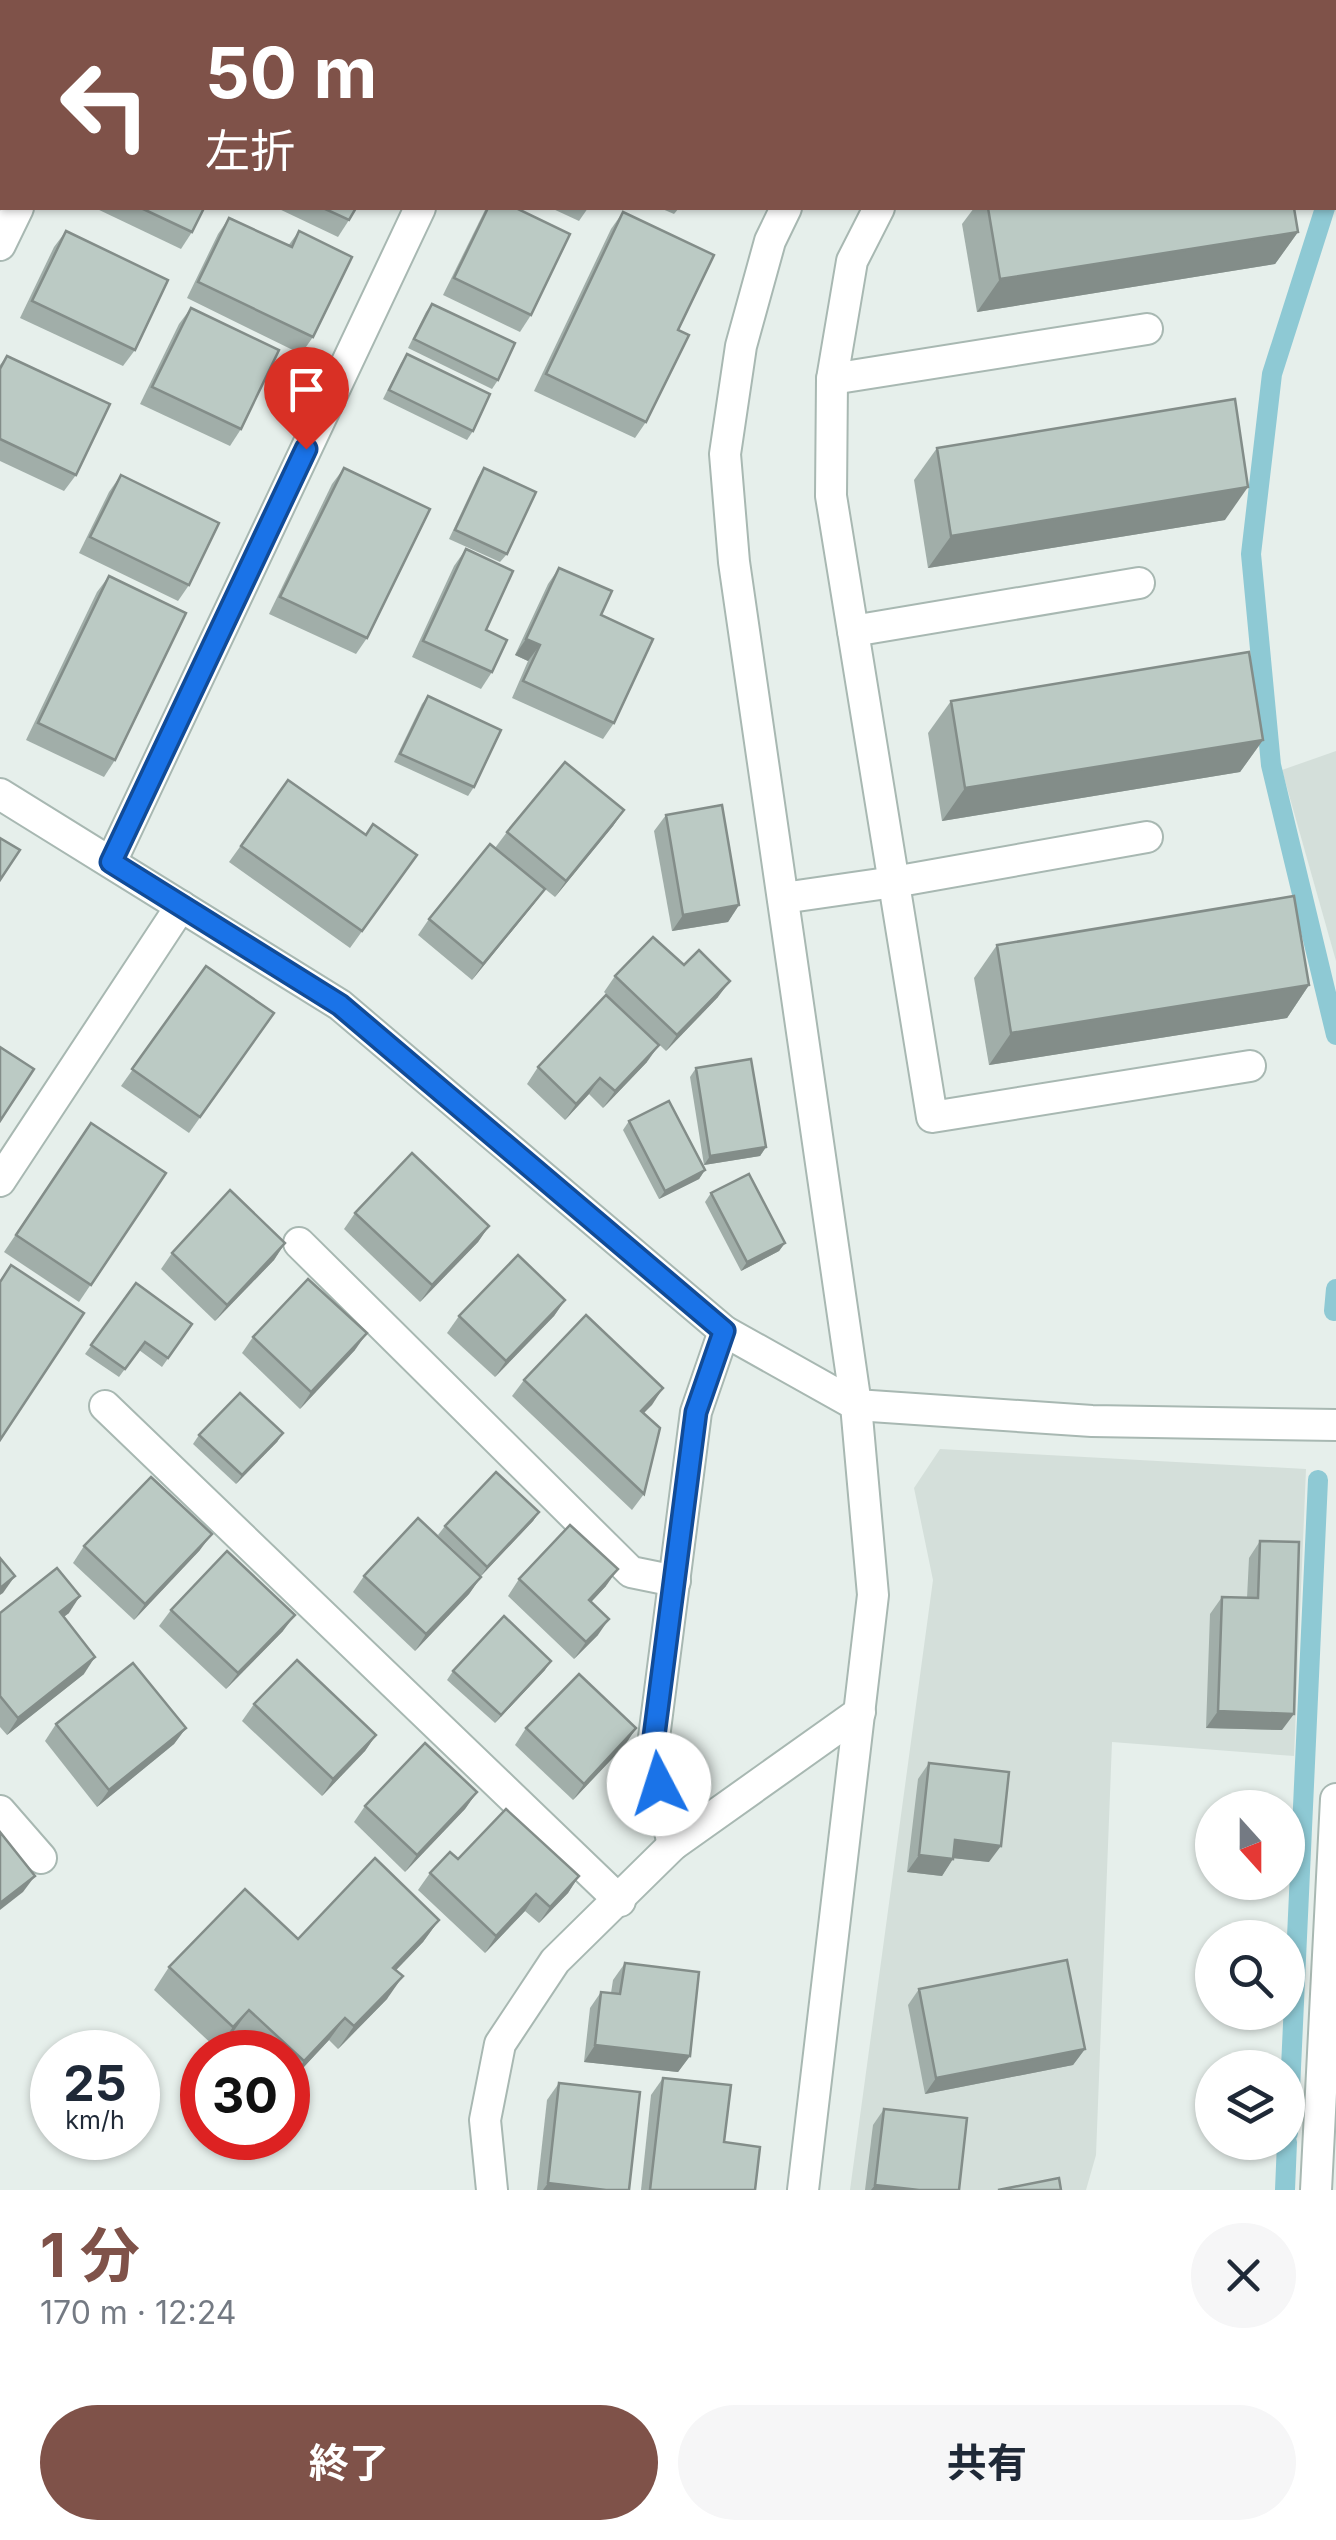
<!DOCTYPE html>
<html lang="ja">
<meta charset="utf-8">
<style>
body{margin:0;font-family:Inter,"Noto Sans JP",sans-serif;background:#f6f6f7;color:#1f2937;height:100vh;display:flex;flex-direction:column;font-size:38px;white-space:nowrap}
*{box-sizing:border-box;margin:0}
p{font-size:32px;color:#747a83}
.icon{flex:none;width:55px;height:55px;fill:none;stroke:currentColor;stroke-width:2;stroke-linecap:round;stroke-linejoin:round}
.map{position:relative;height:2190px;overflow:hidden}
.panel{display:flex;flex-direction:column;background:#fff;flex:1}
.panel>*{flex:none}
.hud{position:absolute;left:0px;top:0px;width:1338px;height:210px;box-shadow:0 2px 8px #0004;background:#7f5249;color:#fff;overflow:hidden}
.needle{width:65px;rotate:159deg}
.buttons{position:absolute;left:1195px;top:1790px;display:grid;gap:20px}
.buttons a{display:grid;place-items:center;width:110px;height:110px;border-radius:50%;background:#fff;box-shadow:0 2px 8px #0004;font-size:50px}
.speed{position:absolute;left:30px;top:2030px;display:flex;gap:20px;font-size:50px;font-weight:700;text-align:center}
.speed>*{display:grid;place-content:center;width:130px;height:130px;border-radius:50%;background:#fff;box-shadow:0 2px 8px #0004;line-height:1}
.speed small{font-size:25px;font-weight:400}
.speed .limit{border:15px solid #d22;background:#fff;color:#111}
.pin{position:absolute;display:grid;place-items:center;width:85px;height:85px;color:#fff;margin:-102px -42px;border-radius:50% 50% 50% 0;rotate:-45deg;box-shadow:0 0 10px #0007}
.pin .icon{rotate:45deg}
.me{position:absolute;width:110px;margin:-55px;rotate:355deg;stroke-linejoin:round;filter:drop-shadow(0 0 8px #0008)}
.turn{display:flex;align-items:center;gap:35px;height:210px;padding:0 40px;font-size:45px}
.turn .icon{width:130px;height:130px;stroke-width:2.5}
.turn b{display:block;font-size:70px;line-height:85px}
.round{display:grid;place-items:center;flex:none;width:105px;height:105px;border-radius:52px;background:#f6f6f7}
.headline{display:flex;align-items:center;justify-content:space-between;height:170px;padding:0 40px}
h1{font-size:60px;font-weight:700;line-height:75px;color:#7f5249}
.button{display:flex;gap:20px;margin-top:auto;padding:20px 40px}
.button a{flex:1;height:115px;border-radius:60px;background:#7f5249;color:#fff;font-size:40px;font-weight:700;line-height:115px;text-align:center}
.button a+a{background:#f6f6f7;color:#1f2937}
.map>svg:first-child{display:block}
.built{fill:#d4dfda}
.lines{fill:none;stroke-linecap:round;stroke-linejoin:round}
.stream{stroke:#8ec9d4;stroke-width:20}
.service-casing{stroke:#a8b8b2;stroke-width:34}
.minor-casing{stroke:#a8b8b2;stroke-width:34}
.tertiary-casing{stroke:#a8b8b2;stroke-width:34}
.service{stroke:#fff;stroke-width:30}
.minor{stroke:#fff;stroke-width:30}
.tertiary{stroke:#fff;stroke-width:30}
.wall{fill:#a1aea9}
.shaded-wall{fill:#838d89}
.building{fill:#bbcac4;stroke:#838d89;stroke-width:2.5}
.route-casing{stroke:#114b97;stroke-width:25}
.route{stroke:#1a73e8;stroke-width:18}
</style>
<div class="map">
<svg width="1336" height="2190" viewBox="0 0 1336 2190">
<rect width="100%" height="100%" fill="#e6efeb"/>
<!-- built -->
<g class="built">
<path d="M1336,751V961L1282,770Z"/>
<path d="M940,1449L1306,1469L1294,1756L1112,1742L1096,2155L1086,2190H850L933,1580L914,1488Z"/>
</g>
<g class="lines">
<!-- stream -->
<g class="stream">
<path d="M1335,175L1336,172"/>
<path d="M1325,208L1272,374L1251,554L1271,765L1336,1035"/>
<path d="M1334,1311L1336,1289"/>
<path d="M1288,2133L1318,1480"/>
<path d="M1285,2190L1287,2142"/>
</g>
<defs>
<g id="service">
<path d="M981,2L982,0"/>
<path d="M1030,2L1035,0"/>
<path d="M879,208L852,261L832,379L831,496L932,1117L1250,1066"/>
<path d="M832,379L1147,329"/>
<path d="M853,631L1139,583"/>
<path d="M783,898L894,882L1147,837"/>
<path d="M299,1243L631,1572L675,1581"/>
<path d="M105,1406L620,1901"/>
</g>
<g id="minor">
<path d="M114,2L115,0"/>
<path d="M517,2L518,0"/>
<path d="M0,245L18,208"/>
<path d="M0,794L340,1005L724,1331L856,1405"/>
<path d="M111,862L420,208"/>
<path d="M0,1181L181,906"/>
<path d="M0,1811L41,1858"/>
<path d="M673,1845L652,1753L696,1412L724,1331"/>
<path d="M492,2190L485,2120L500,2044L555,1961L673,1845L860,1712"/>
<path d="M1316,2190L1336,1799"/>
</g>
<g id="tertiary">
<path d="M885,2L886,0"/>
<path d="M786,208L770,241L741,346L725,454L734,562L856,1405L873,1595L803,2190"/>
<path d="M856,1405L1092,1421L1336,1425"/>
</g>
</defs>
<!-- service casing -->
<use href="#service" class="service-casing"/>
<!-- minor casing -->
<use href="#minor" class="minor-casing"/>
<!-- tertiary casing -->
<use href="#tertiary" class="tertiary-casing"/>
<!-- service -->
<use href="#service" class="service"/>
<!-- minor -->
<use href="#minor" class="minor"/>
<!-- tertiary -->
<use href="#tertiary" class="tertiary"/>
</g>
<!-- wall -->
<g class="wall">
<path d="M0,0L2,2V113L0,112Z"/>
<path d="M218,0H285L283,2H224Z"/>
<path d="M95,208H204L192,232L181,249Z"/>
<path d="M277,208H356L349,220L338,237Z"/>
<path d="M486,208H516L531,315L520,332L443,295Z"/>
<path d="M551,208H588L579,221Z"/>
<path d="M660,208H679L674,214Z"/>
<path d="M974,208H1294L1298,232L1275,264L977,312L962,224Z"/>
<path d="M623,212L678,330L646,422L635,438L534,391L611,229Z"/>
<path d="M229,218L288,246L299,231L313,337L301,354L187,298L218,234Z"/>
<path d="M66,231L135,350L123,366L20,318L54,247Z"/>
<path d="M432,304L498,380L492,389L408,348L426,312Z"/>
<path d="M191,308L241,429L230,446L140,404L179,324Z"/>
<path d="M407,354L473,431L467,440L383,399L401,363Z"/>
<path d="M7,356L76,475L64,491L0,461V365Z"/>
<path d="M937,448L1225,520L928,568L914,480Z"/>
<path d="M344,468L367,638L356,654L269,614L332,484Z"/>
<path d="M484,468L507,554L500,562L449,539L478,477Z"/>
<path d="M121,475L189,585L178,601L79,553L109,492Z"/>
<path d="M466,549L486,630L492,672L481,689L412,657L454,566Z"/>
<path d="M559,568L601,615L614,723L603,739L512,698L528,661L515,655L548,584Z"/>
<path d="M109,576L115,760L104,777L26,740L97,592Z"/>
<path d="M428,696L474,787L468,796L394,762L422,704Z"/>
<path d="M951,701L1263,740L1240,772L942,821L928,733Z"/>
<path d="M288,780L366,835L417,855L350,948L229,862Z"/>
<path d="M624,810L613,826L555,897L545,889L533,905L472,980L418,935L429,919L495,848L507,832Z"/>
<path d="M666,815L739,905L728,922L672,931L654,831Z"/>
<path d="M997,945L1309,985L1287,1018L989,1065L974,978Z"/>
<path d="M206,966L274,1013L189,1133L121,1086Z"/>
<path d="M615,976L718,997L666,1051L604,992Z"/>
<path d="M647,1062L603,1108L589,1094L565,1120L527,1084L538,1067Z"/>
<path d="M696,1068L766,1147L760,1156L704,1165L690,1077Z"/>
<path d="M629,1121L705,1170L699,1179L659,1199L623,1130Z"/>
<path d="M91,1123L166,1173L79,1302L4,1252Z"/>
<path d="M711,1193L785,1243L779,1251L741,1271L705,1202Z"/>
<path d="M355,1213L489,1226L478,1242L420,1302L344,1229Z"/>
<path d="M285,1243L274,1260L215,1321L161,1269L172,1253Z"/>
<path d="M136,1283L192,1324L162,1367L139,1350L119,1377L85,1354Z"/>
<path d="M565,1300L554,1316L495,1377L447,1333L459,1316Z"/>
<path d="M253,1337L355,1350L300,1409L242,1353Z"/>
<path d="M524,1380L663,1388L643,1414L644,1494L632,1510L512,1396Z"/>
<path d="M283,1433L277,1442L236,1484L193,1444L199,1435Z"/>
<path d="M539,1512L533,1521L481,1576L438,1535L445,1526Z"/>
<path d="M1260,1541L1282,1730L1206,1728L1210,1614L1222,1597L1247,1598L1249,1558Z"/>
<path d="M84,1546L200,1550L134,1620L73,1563Z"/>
<path d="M364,1576L481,1577L469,1594L415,1651L353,1592Z"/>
<path d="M519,1579L606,1586L591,1602L598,1635L574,1659L508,1596Z"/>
<path d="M171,1610L283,1631L226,1689L159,1626Z"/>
<path d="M0,1613H69L63,1617L84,1674L7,1735L0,1727Z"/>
<path d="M545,1670L495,1723L447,1680L453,1671Z"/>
<path d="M254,1704L376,1735L365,1751L322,1796L242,1721Z"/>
<path d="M56,1724L186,1728L174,1744L97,1807L45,1741Z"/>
<path d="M526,1728H636L625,1745L573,1800L515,1745Z"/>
<path d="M929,1763L989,1862L953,1858L942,1876L907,1872L918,1779Z"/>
<path d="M477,1792L465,1809L405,1872L354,1822L365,1806Z"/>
<path d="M458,1859L579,1876L568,1893L539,1923L525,1911L485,1953L418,1890L430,1873Z"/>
<path d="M439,1920L423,1942L396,1970L387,1999L338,2049L329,2040L288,2084V2052H254L233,2032L217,2049L154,1990L169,1967L298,1939Z"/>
<path d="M625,1963L690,2056L678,2072L584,2062L590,2008L601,1992L611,1993L613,1980Z"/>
<path d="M919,1989L1085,2049L1073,2065L925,2094L908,2005Z"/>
<path d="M663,2078L724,2142L755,2190H641L651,2095Z"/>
<path d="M559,2083L629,2190H537L547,2100Z"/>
<path d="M884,2109L959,2190H865L873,2125Z"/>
</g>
<!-- shaded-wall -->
<g class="shaded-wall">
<path d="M1298,232L1275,264L977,312L1000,279Z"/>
<path d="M1248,487L1225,520L928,568L951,536Z"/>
<path d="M526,639L540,645L528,661L515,655Z"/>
<path d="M1263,740L1240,772L942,821L965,788Z"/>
<path d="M624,810L613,826L555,897L566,881Z"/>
<path d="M545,889L533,905L472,980L483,964Z"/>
<path d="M739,905L728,922L672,931L683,915Z"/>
<path d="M730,981L718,997L666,1051L677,1035Z"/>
<path d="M1309,985L1287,1018L989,1065L1011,1033Z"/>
<path d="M659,1045L647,1062L603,1108L615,1091Z"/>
<path d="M600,1078L589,1094L565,1120L576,1104Z"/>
<path d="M766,1147L760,1156L704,1165L710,1156Z"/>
<path d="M705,1170L699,1179L659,1199L665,1191Z"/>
<path d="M489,1226L478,1242L420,1302L432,1285Z"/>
<path d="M285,1243L274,1260L215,1321L227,1305Z"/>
<path d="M785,1243L779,1251L741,1271L747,1262Z"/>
<path d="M565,1300L554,1316L495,1377L506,1361Z"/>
<path d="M367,1333L355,1350L300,1409L311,1392Z"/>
<path d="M663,1388L652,1405L629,1428L641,1411Z"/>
<path d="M283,1433L277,1442L236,1484L242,1475Z"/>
<path d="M539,1512L533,1521L481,1576L487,1567Z"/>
<path d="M212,1534L200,1550L134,1620L145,1604Z"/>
<path d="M618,1569L606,1586L578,1616L589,1600Z"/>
<path d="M15,1576L3,1593L0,1595V1588Z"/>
<path d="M481,1577L469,1594L415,1651L426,1634Z"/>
<path d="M80,1596L69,1613L48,1629L60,1612Z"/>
<path d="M295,1615L283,1631L226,1689L238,1673Z"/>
<path d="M609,1619L598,1635L574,1659L586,1642Z"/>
<path d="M95,1657L84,1674L7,1735L18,1718Z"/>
<path d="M551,1661L545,1670L495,1723L501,1715Z"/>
<path d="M1218,1711L1294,1714L1282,1730L1206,1728Z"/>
<path d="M186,1728L174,1744L97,1807L109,1790Z"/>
<path d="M636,1728L625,1745L573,1800L584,1784Z"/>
<path d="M376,1735L365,1751L322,1796L333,1779Z"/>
<path d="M477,1792L465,1809L405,1872L417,1855Z"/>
<path d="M955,1840L1001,1846L989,1862L943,1857Z"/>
<path d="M919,1855L953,1859L942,1876L907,1872Z"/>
<path d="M35,1876L23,1892L0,1910V1903Z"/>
<path d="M579,1876L568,1893L539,1923L550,1907Z"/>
<path d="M536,1894L525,1911L485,1953L496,1936Z"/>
<path d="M439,1920L423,1942L377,1990L393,1968Z"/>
<path d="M403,1976L387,1999L338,2049L354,2026Z"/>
<path d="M249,2010L233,2032L217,2049L233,2027Z"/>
<path d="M345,2018L329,2040L288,2084L304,2061Z"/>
<path d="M595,2045L690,2056L678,2072L584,2062Z"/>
<path d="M1085,2049L1073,2065L925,2094L936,2078Z"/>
<path d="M548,2183L606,2190H543Z"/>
<path d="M875,2185L919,2190H871Z"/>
</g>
<!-- building -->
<g class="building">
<path d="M0,0H21L26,2H2V91L0,90Z"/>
<path d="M265,0H285L283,2H270Z"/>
<path d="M396,0H453L458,2H395Z"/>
<path d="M584,0H602L607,2H583Z"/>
<path d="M620,0H681L680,2H619Z"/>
<path d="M715,0H771L770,2H714Z"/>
<rect x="1227" y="0" width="89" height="2"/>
<path d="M141,208H204L192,232Z"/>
<path d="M323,208H356L349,220Z"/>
<path d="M488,208H516L570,234L531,315L454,278Z"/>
<path d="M988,208H1294L1298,232L1000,279Z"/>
<path d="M623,212L714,255L678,330L689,335L646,422L546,374Z"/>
<path d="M229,218L292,247L299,231L352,257L313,337L198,282Z"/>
<path d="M66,231L168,280L135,350L32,301Z"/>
<path d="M432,304L515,343L498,380L414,339Z"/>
<path d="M191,308L279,350L241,429L152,387Z"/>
<path d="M407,354L490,394L473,431L389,390Z"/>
<path d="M7,356L110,404L76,475L0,439V369Z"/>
<path d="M1235,399L1248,487L951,536L937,448Z"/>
<path d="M344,468L430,509L367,638L280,597Z"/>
<path d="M484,468L536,492L507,554L455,530Z"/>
<path d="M121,475L219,523L189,585L90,537Z"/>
<path d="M466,549L513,571L486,630L507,640L492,672L423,641Z"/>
<path d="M559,568L612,591L601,615L653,639L614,723L523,681L540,645L526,639Z"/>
<path d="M109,576L186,613L115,760L38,723Z"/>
<path d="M1249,652L1263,740L965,788L951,701Z"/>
<path d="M428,696L501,730L474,787L400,754Z"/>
<path d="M565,762L624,810L566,881L507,832Z"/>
<path d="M288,780L366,835L373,824L417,855L362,931L241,846Z"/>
<path d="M722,805L739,905L683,915L666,815Z"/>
<path d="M0,838L20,850L0,880Z"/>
<path d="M490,844L545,889L483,964L429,919Z"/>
<path d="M1294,896L1309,985L1011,1033L997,945Z"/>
<path d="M653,937L684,965L699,950L730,981L677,1035L615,976Z"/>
<path d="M206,966L274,1013L200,1117L132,1069Z"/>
<path d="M606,995L659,1045L615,1091L600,1078L576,1104L538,1067Z"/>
<path d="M0,1047L34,1069L0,1121Z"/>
<path d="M751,1059L766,1147L710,1156L696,1068Z"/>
<path d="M669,1101L705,1170L665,1191L629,1121Z"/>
<path d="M91,1123L166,1173L91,1285L16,1235Z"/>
<path d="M412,1153L489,1226L432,1285L355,1213Z"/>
<path d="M749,1174L785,1243L747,1262L711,1193Z"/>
<path d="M230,1190L285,1243L227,1305L172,1253Z"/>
<path d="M518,1255L565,1300L506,1361L459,1316Z"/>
<path d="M11,1265L84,1313L0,1440V1282Z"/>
<path d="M308,1279L367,1333L311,1392L253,1337Z"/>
<path d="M136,1283L192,1324L168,1358L145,1342L125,1369L91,1345Z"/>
<path d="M586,1315L663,1388L641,1411L660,1428L644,1494L524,1380Z"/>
<path d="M240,1393L283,1433L242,1475L199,1435Z"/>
<path d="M496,1472L539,1512L487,1567L445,1526Z"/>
<path d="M151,1477L212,1534L145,1604L84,1546Z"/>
<path d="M418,1518L481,1577L426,1634L364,1576Z"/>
<path d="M570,1525L618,1569L589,1600L609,1619L586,1642L519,1579Z"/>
<path d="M1260,1541L1299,1542L1294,1714L1218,1711L1222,1597L1258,1598Z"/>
<path d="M227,1551L295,1615L238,1673L171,1610Z"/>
<path d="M0,1558L15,1576L0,1588Z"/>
<path d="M57,1568L80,1596L60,1612L95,1657L18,1718L0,1696V1613Z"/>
<path d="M504,1616L551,1661L501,1715L453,1671Z"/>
<path d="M297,1660L376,1735L333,1779L254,1704Z"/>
<path d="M133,1663L186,1728L109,1790L56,1724Z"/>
<path d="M579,1674L636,1728L584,1784L526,1728Z"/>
<path d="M425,1743L477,1792L417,1855L365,1806Z"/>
<path d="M929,1763L1009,1772L1001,1846L955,1840L953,1859L919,1855Z"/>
<path d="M506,1809L579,1876L550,1907L536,1894L496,1936L430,1873L450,1852L458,1859Z"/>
<path d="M0,1832L35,1876L0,1903Z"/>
<path d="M375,1858L439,1920L393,1968L403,1976L354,2026L345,2018L304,2061L249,2010L233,2027L169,1967L245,1889L298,1939Z"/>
<path d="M1067,1960L1085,2049L936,2078L919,1989Z"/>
<path d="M625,1963L699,1972L690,2056L595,2045L601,1992L620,1994Z"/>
<path d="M663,2078L731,2085L724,2142L760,2147L755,2190H650Z"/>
<path d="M559,2083L640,2092L629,2190H606L548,2183Z"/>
<path d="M884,2109L967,2118L959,2190H919L875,2185Z"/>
<path d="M1059,2178L1061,2190H998Z"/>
</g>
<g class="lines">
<defs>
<path id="route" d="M306,449L111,862L340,1005L724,1331L696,1412L652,1752L659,1784"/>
</defs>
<!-- route casing -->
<use href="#route" class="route-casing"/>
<!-- route -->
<use href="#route" class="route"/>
</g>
</svg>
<div class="buttons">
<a><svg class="needle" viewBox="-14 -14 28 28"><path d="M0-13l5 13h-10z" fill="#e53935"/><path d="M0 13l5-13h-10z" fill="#747a83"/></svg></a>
<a><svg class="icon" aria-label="search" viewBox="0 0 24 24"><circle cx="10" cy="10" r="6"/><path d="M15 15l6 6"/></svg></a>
<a><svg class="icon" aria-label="layers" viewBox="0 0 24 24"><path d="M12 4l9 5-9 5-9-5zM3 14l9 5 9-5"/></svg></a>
</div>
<div class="speed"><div>25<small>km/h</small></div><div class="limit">30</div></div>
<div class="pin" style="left:306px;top:449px;background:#d93025"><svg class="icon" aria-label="arrive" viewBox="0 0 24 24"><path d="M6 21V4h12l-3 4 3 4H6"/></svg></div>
<svg class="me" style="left:659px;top:1784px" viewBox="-20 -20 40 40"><circle r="19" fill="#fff"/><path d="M0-13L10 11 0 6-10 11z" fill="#1a73e8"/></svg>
<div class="hud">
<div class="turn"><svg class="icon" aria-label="left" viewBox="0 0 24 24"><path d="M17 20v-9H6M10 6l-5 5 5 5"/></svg><div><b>50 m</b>左折</div></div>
</div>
</div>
<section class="panel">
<div class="headline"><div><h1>1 分</h1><p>170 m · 12:24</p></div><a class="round"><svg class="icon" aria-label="close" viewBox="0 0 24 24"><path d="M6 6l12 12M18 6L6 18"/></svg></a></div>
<div class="button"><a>終了</a><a>共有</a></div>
</section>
